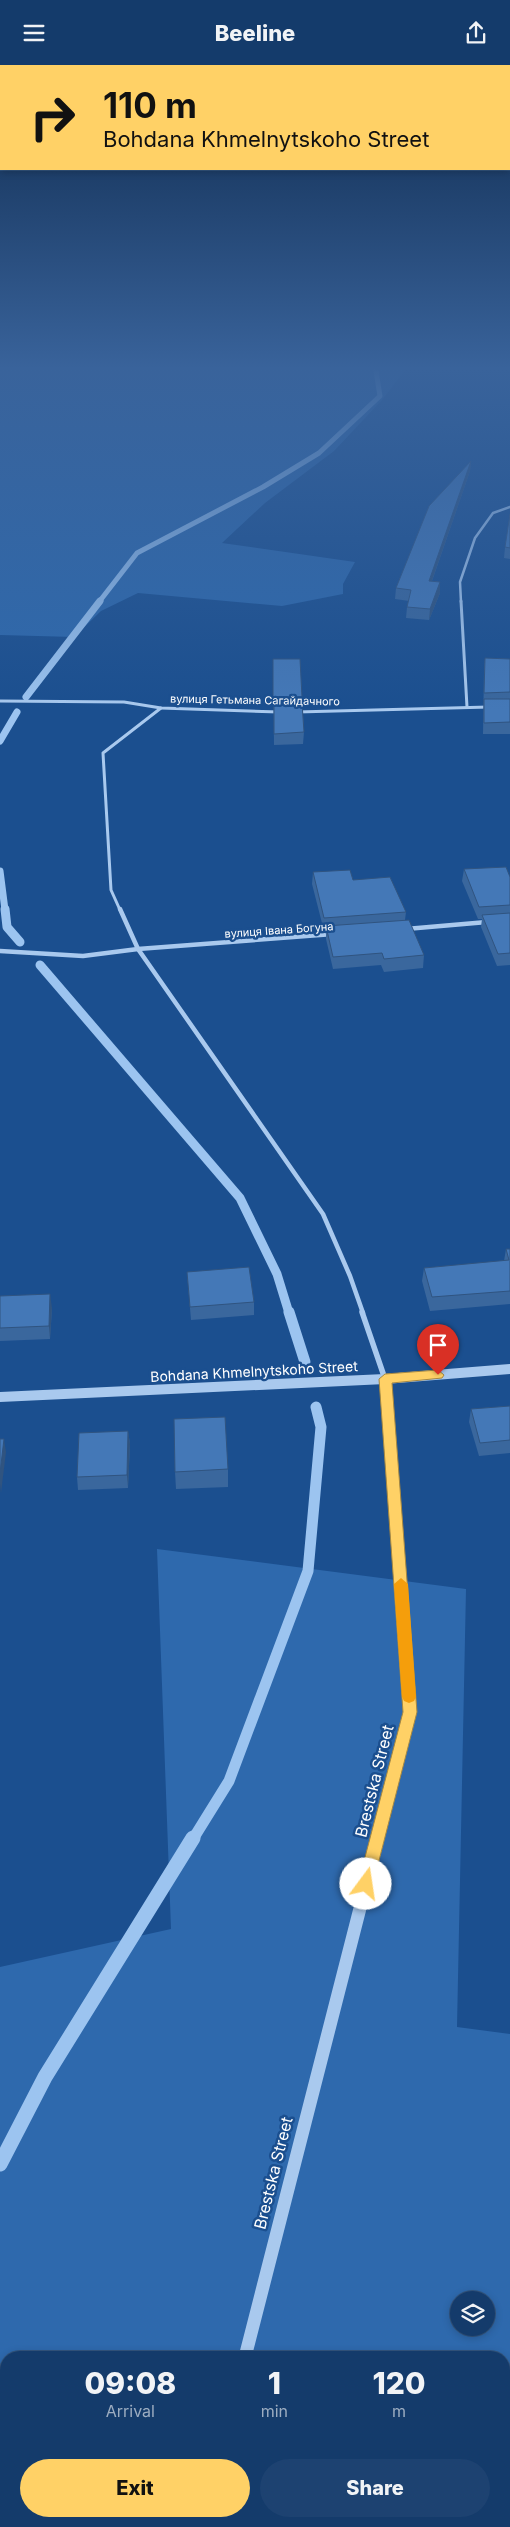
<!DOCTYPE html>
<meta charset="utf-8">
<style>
body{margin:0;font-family:Inter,sans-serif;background:#1d4271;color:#f1f3f6;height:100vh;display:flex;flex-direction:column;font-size:19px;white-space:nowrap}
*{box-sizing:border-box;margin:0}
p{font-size:16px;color:#9dadc1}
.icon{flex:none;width:28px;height:28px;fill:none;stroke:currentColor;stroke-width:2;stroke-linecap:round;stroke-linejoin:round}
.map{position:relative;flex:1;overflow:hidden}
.drawer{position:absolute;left:0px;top:2286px;width:510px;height:176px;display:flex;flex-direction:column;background:#143b6b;border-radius:20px 20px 0 0;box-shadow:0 2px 8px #0003,0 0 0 1px #33557e}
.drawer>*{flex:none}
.banner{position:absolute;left:0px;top:0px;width:510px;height:105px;box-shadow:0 2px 8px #0003,0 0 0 1px #33557e;background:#ffd166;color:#111;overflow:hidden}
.controls{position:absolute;left:450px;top:2226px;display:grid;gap:10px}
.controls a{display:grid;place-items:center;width:45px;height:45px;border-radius:50%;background:#143b6b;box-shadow:0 2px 8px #0003,0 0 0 1px #33557e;font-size:25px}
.pin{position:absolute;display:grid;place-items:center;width:42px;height:42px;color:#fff;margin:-51px -21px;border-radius:50% 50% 50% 0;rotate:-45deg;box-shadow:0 0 5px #0007}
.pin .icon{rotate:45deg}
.me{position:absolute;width:55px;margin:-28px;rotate:14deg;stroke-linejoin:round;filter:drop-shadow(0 0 4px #0008)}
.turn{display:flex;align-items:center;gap:18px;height:105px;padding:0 20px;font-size:22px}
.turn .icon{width:65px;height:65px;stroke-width:2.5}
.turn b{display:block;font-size:35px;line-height:42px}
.eta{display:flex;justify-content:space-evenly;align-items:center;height:85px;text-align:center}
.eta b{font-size:30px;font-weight:800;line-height:35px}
.cta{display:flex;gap:10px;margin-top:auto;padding:10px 20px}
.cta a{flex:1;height:58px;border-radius:30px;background:#ffd166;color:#111;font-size:20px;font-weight:800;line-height:58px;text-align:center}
.cta a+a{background:#1d4271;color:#f1f3f6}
header{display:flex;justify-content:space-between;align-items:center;height:65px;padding:0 20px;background:#143b6b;font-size:22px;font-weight:800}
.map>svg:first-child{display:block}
.green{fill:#2e69ad;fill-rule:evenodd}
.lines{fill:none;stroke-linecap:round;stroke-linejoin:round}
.stream-far4{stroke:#9cc4f0;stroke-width:5}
.stream-far3{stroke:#9cc4f0;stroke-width:7}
.stream-far2{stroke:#9cc4f0;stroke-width:9}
.stream-far1{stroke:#9cc4f0;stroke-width:11}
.stream{stroke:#9cc4f0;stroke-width:15}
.minor-far3{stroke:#a9c9ee;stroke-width:2.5}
.minor-far2{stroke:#a9c9ee;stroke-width:3}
.minor-far1{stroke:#a9c9ee;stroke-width:4.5}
.minor{stroke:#a9c9ee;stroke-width:5.5}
.tertiary-far1{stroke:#a9c9ee;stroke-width:10}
.tertiary{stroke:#a9c9ee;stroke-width:13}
.wall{fill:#3a679d}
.shaded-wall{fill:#305480}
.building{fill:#4478b7;stroke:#305480}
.route{fill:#ffd166;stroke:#a68842}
.slow{fill:#f59e0b}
.labels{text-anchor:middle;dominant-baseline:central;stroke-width:5;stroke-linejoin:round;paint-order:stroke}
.far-street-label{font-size:11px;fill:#fff;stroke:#1b4f8f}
.street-label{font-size:14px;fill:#fff;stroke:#1b4f8f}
.near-street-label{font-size:16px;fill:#fff;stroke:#1b4f8f}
</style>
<header><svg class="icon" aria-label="menu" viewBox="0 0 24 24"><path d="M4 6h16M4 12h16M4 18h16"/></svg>Beeline<svg class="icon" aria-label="share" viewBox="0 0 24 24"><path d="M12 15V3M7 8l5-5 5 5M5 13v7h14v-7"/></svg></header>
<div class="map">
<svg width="510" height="2462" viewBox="0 0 510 2462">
<rect width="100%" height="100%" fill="#1b4f8f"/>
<!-- green -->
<g class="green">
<path d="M0,300H409L382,335L334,386L265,438L222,478L355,497L343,519V529L282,541L138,528L101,546L74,572L0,570Z"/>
<path d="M157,1484L466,1524L457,1962L510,1969V2462H0V1902L171,1864ZM459,2235H486V2262H459ZM6,2292H504V2456H6Z"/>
</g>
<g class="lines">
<!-- stream-far4 -->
<path class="stream-far4" d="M99,537L137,488L263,422L319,388L380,331L375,300"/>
<!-- stream-far3 -->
<g class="stream-far3">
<path d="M26,632L100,536"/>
<path d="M0,676L17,647"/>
<path d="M0,806L5,845"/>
</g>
<!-- stream-far2 -->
<g class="stream-far2">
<path d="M5,844L7,862L20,877"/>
<path d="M40,900L240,1133L277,1209L289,1248"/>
</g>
<!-- stream-far1 -->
<g class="stream-far1">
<path d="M289,1247L305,1297"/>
<path d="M193,1774L229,1716L308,1506L321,1362L316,1342"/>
</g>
<!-- stream -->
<path class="stream" d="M0,2099L45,2012L193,1773"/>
<!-- minor-far3 -->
<path class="minor-far3" d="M461,537L460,517L475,473L493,448L510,442"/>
<!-- minor-far2 -->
<g class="minor-far2">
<path d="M461,536L467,642"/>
<path d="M0,636L124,637L161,643L279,647"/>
<path d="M297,647L489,642"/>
<path d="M120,845L111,825L103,688L161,643"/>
</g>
<!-- minor-far1 -->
<g class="minor-far1">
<path d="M120,844L138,884L323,1149L350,1211L363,1248"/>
<path d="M406,864L487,857"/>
<path d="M0,886L83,891L138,884L333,869"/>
</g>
<!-- minor -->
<path class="minor" d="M362,1247L385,1314"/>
<!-- tertiary-far1 -->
<g class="tertiary-far1">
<path d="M0,1332L385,1314L510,1304"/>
<path d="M377,1774L410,1647L385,1314"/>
</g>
<!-- tertiary -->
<g class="tertiary">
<path d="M245,2292L378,1773"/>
<path d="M211,2462L212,2456"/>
</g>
</g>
<!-- wall -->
<g class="wall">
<path d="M471,396L470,406L432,516L440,517V528L429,555L406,553L407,542L409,536L395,534L396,523Z"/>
<path d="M510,449V494L504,493L505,482Z"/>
<path d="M485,593L510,594V669H483L484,604Z"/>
<path d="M273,594L302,632L304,667L303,679L274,680Z"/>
<path d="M464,804L510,812V900L497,901L481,862L482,854H478L462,816Z"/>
<path d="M313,807L353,815L406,847L405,855L424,890L423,903L384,907L381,900L333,904L326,874V866H324L312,819Z"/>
<path d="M506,1184H510V1239L430,1246L422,1216L424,1203L504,1196Z"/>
<path d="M187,1207L254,1237V1250L191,1255Z"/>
<path d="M0,1231L52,1243L50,1274L0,1276Z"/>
<path d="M510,1341V1388L479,1391L469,1357L471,1344Z"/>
<path d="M128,1366L130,1379L128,1423L78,1425L77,1412Z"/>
<path d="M228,1404V1422L176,1424L175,1407Z"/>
</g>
<!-- shaded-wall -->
<g class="shaded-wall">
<path d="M471,396L470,406L428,527L429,516Z"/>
<path d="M440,517V528L429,555L430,544Z"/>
<path d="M50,1229L52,1243L50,1274L49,1261Z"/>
<path d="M128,1366L130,1379L128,1423L127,1410Z"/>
<path d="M4,1374L6,1387L1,1428L0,1419V1408Z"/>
</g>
<!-- building -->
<g class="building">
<path d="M471,396L429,516L440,517L430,544L407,542L411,525L396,523L429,441Z"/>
<path d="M510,449V483L505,482Z"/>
<path d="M485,593L510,594V627L484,628Z"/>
<path d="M273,594H300L302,632H273Z"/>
<path d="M484,634H510V657L484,658Z"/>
<path d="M274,638H302L304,667L274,669Z"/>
<path d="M506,802L510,812V840L479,842L464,804Z"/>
<path d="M350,805L353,815L390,812L406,847L324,853L313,807Z"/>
<path d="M510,848V888L498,889L482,850Z"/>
<path d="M409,855L424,890L384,894L382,888L333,892L326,861Z"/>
<path d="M506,1184H510V1226L432,1232L424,1203L509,1195Z"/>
<path d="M249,1202L254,1237L190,1242L187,1207Z"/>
<path d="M50,1229L49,1261L0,1263V1231Z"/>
<path d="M510,1341V1375L480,1378L471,1344Z"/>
<path d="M225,1352L228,1404L175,1407L174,1354Z"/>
<path d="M128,1366L127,1410L77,1412L79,1368Z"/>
<path d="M0,1374H4L0,1408Z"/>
</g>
<!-- sky -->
<linearGradient id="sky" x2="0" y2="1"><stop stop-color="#0f2b4f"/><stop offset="0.47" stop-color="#39639b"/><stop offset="1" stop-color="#39639b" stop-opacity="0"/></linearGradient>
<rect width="510" height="645" fill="url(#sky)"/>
<!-- route -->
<path class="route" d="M438,1305L444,1310L442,1313L392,1318L417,1647L373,1819L371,1825L366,1827L360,1825L358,1819L403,1647L379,1314L385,1309Z"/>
<!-- slow -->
<path class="slow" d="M401,1513L408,1519L416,1632L414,1636L409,1638L404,1636L402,1632L394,1519Z"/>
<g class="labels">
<!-- far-street labels -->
<g class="far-street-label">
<text transform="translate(255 635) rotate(1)">вулиця Гетьмана Сагайдачного</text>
<text transform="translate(279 865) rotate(-4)">вулиця Івана Богуна</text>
</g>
<!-- street labels -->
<g class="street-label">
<text transform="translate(254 1306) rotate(-3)">Bohdana Khmelnytskoho Street</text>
</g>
<!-- near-street labels -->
<g class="near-street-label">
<text transform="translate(374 1716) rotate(-76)">Brestska Street</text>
<text transform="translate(273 2108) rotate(-76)">Brestska Street</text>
</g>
</g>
</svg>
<div class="controls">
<a><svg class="icon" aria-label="layers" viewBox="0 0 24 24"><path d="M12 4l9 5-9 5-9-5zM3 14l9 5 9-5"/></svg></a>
</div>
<div class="pin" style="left:438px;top:1310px;background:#d93025"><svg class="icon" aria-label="arrive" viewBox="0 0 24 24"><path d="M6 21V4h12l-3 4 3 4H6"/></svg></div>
<svg class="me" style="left:366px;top:1819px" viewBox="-20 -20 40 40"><circle r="19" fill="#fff"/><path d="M0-13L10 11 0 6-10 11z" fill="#ffd166"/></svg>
<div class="banner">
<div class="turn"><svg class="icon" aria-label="right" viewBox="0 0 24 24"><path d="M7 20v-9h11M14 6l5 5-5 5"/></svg><div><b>110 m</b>Bohdana Khmelnytskoho Street</div></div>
</div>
<section class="drawer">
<div class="eta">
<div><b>09:08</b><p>Arrival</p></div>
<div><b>1</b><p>min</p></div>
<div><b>120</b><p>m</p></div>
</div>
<div class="cta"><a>Exit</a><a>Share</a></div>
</section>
</div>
